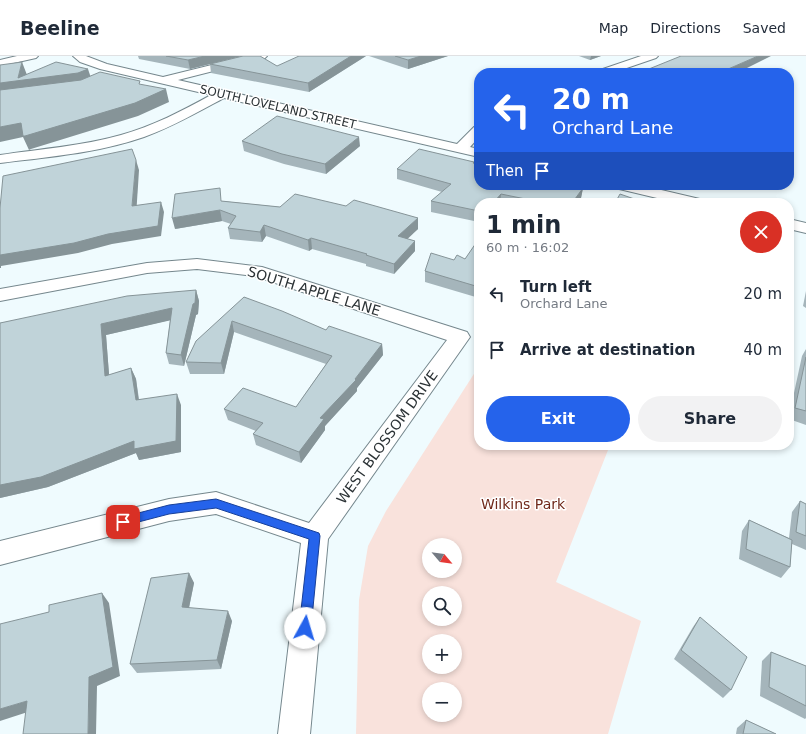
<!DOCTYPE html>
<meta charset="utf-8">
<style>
body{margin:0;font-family:"DejaVu Sans",sans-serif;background:#f2f2f3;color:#1f2937;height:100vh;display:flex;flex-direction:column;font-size:15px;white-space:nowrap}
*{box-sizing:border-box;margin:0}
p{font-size:13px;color:#747a83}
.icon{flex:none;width:22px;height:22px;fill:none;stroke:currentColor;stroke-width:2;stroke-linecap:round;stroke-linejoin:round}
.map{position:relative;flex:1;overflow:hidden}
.drawer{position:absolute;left:474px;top:142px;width:320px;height:252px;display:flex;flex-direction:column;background:#fff;border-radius:16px;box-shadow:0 2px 6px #0003}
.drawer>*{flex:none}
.hud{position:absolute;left:474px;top:12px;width:320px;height:122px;border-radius:16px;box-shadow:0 2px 6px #0003;background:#2563eb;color:#fff;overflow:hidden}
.needle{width:26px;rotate:119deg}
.buttons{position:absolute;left:422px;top:482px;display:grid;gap:8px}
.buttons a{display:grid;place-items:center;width:40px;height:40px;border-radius:50%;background:#fff;box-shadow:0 2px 6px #0003;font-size:20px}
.pin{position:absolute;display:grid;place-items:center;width:34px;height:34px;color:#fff;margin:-17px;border-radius:8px;box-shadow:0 2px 6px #0006}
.me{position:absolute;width:44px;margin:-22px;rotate:6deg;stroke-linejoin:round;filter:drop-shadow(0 0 3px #0008)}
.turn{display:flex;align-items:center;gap:14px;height:84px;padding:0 12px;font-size:18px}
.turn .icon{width:52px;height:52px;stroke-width:2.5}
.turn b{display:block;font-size:28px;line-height:34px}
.then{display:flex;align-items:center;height:38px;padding:0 12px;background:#0003;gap:8px;font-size:15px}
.round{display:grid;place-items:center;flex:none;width:42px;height:42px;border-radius:21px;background:#f2f2f3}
.overview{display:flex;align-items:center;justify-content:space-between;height:68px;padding:0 12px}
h1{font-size:24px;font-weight:600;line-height:30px}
.cta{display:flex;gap:8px;margin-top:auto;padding:8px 12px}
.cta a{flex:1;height:46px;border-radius:24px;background:#2563eb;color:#fff;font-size:16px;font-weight:600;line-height:46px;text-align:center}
.cta a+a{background:#f2f2f3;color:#1f2937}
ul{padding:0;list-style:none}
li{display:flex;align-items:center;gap:12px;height:56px;padding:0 12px}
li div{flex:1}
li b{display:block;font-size:15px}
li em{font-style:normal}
header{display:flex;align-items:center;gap:24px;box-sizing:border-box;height:56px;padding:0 20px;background:#fff;border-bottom:1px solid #e0e1e3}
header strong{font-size:19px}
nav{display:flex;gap:22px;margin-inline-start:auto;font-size:14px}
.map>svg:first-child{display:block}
.green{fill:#f9e2dc;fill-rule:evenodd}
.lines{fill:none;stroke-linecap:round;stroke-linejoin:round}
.minor-casing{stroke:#75878d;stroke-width:2}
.minor{fill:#fff;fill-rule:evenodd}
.wall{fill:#a5b5bb}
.shaded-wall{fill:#869498}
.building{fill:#c0d3d9;stroke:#869498}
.route{fill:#2563eb;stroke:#184099}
.labels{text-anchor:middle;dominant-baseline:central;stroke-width:3;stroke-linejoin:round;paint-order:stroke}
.far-street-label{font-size:12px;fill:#2c3336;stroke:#fff}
.street-label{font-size:14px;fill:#2c3336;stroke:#fff}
.park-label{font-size:14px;fill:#70281a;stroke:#fff}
</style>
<header>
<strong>Beeline</strong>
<nav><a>Map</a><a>Directions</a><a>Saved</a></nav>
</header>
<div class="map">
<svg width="806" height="678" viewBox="0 0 806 678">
<rect width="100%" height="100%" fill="#effbfe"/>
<!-- green -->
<path class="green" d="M479,310V389H610L556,526L641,565L608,678H356L359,544L368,490L386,455ZM429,489H455V515H429ZM429,537H455V563H429ZM429,585H455V611H429ZM429,633H455V659H429Z"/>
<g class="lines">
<defs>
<g id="minor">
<path d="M17,0H38L36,2L0,10V4Z"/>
<path d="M73,0H86L107,8L163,21L248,0H267L265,2L178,24L457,88L474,71L479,70V81L470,91L479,93V101L224,42C198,56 172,71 144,81C98,97 48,101 0,107V99C40,93 82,90 121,79C153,70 182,55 211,39L100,13L80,6Z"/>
<path d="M641,0H658L656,2L612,17H595L597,15Z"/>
<path d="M612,129H640L704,144L706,147H678L615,132Z"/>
<path d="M789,163L806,167V177L789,173Z"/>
<path d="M197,203L262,211L467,276L470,281L328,483L310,678H278L301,487L216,458L169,465L0,509V485L169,443L216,436L309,467L447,284L254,220L197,213L147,217L0,245V233L147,207Z"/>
</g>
</defs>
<!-- minor casing -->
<use href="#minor" class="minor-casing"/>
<!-- minor -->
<use href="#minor" class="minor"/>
</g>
<!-- wall -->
<g class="wall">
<path d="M138,0H242L190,13L139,3Z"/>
<path d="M366,0L309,36L211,17L210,8L277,10Z"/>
<path d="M369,0H448L408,13Z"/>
<path d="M579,0H601L590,4Z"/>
<path d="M242,85L360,90L326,118L284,108L244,95Z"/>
<path d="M474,108L583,132L581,142L578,147H479V166L431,156V145L442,136L397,123V113Z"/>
<path d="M222,145L280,151L346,150L418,162V173L407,182L415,195L394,218L366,210V208L312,193L309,195L266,180L262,186L230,183L228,172L231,168L222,165L175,173Z"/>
<path d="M479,187V242L425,226V215L454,204L465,203Z"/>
<path d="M196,234L199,245L198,258L196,259L184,310L169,308L166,297L170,264L106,279L109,319L131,312L136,323L139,343L181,349V396L139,404L136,397L48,431L0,442V267Z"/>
<path d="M806,235V252L803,250Z"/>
<path d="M244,241L326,274L382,288L383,299L357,332V335L325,370V374L301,407L256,389L253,378L256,375L228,364L224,353L296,351L326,308L234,276L224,318H190L186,306Z"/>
<path d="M806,293V369L789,363V360L802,300Z"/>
<path d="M800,445L806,448V494L792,488L790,511L781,522L739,503L742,475L749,464L789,482L792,456Z"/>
<path d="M189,517L194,527L189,552L232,565L221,613L137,617L130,608Z"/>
<path d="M700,561L731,634L723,642L674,603L693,571Z"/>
<path d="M771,596L806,610V662L805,663L760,640L762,605Z"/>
<path d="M746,664L776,678H736L737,672Z"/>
</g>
<!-- shaded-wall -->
<g class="shaded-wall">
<path d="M205,0H242L190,13L188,4Z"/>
<path d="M351,0H366L309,36L308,27Z"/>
<path d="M421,0H448L408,13V4Z"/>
<path d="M591,0H601L590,4Z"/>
<path d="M758,0H771L737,17H719Z"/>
<path d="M22,6L27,19L88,13L92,25L0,40V27L18,22Z"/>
<path d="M166,33L169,46L138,60L31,93L29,94L23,81L0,86V71Z"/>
<path d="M359,81L360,90L326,118L325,108Z"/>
<path d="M136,104L139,114L136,161L132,150Z"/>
<path d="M583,132L581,142L578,147H572Z"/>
<path d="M501,138L500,147H493Z"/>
<path d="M161,146L164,156L161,180L112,188L78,197L1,210V212H0V199Z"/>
<path d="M220,154L222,165L175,173L172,162Z"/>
<path d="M418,162V173L399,191L398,180Z"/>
<path d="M264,169L266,180L262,186L260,176Z"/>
<path d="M311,182L312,193L309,195L308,184Z"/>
<path d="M415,185V195L394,218V208Z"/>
<path d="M196,234L199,245L198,258L196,259L184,310L181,299Z"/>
<path d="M172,252L176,263L106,279L110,331L105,320L101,268Z"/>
<path d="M232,265L234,276L224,318L221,307Z"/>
<path d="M382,288L383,299L357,332V335L325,370V374L301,407L299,396L320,362L355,323Z"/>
<path d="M131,312L136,323L140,355L136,344Z"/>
<path d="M177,338L181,349V396L139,404L136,397L48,431L0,442V429Z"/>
<path d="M189,517L194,527L187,561L182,551Z"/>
<path d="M102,537L109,547L120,620L97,630L96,678H88L89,621Z"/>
<path d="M228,555L232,565L221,613L217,604Z"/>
<path d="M27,645L37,653L0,665V653Z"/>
</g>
<!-- building -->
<g class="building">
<path d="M166,0H205L188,4Z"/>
<path d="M243,0H260L277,10L299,0H351L308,27L210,8Z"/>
<path d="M395,0H421L408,4Z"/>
<path d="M681,0H758L719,17H639Z"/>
<path d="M22,6L18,22L56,6L88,13L78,17L0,27V9Z"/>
<path d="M100,16L140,25L139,28L166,33L135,47L25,80H23L21,67L0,71V34L81,24Z"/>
<path d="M277,60L359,81L325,108L282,98L242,85Z"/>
<path d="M132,93L136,104L132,150L161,146L158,170L108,178L74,187L0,199V152L3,120Z"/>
<path d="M419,93L474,106L473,107L479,109V129H572L583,132L572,147H545L501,138L493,147H479V155L431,145L451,128L397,113Z"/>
<path d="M220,132L221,145L280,151L295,138L346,150L354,144L418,162L398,180L415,185L394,208L366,199L367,198L311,182L308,184L264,169L260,176L228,172L236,160L220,154L172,162L175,138Z"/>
<path d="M620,138L643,146L642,147H615Z"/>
<path d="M476,187H479V231L425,215L431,197L454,204L457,199L465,203Z"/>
<path d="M196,234L195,247L193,248L181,299L166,297L172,252L101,268L105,320L131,312L136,344L177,338L176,385L134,393V385L41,421L0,429V267L127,240Z"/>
<path d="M244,241L282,255L326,274L329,270L382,288L355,323L356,324L320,362L324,363L299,396L253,378L263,367L224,353L243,332L296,351L332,300L232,265L221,307L186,306L196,285Z"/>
<path d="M806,301V355L795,352Z"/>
<path d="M800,445L806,448V480L796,476Z"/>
<path d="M749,464L792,484L790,511L746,493Z"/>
<path d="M189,517L182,551L228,555L217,604L130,608L151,522Z"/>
<path d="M102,537L113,611L89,621L88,678H23L27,645L0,653V568L49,556V549Z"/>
<path d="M700,561L747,601L731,634L681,594Z"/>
<path d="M771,596L806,610V650L769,631Z"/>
<path d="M746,664L776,678H743Z"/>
</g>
<!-- route -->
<path class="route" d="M216,443L319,477L320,480L311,572L309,576L305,577L301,576L299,572L309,483L216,452L169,458L123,470L119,469L118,466L119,462L123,461L169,449Z"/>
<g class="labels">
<!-- far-street labels -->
<g class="far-street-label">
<text transform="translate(278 51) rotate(13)">SOUTH LOVELAND STREET</text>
</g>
<!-- street labels -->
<g class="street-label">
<text transform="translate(314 235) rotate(17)">SOUTH APPLE LANE</text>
<text transform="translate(387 381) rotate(-54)">WEST BLOSSOM DRIVE</text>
</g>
<!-- park labels -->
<g class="park-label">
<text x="523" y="448">Wilkins Park</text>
</g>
</g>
</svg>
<div class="buttons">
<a><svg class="needle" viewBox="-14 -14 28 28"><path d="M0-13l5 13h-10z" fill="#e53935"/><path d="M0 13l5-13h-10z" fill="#747a83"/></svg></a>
<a><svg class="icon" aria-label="search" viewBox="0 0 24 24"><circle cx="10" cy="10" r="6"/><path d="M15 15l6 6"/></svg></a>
<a>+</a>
<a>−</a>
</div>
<div class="pin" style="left:123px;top:466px;background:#d93025"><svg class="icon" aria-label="arrive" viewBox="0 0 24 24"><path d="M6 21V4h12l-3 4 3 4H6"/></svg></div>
<svg class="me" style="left:305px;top:572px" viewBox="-20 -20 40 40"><circle r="19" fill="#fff"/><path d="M0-13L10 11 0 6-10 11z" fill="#2563eb"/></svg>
<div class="hud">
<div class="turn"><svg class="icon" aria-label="left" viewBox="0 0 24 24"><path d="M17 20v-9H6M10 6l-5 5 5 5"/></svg><div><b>20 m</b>Orchard Lane</div></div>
<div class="then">Then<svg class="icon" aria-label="arrive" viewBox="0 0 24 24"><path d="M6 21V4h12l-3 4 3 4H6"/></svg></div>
</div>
<section class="drawer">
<div class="overview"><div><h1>1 min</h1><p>60 m · 16:02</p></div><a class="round" style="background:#d93025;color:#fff"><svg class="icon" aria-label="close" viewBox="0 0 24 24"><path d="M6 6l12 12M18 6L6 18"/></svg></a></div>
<ul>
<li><svg class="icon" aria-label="left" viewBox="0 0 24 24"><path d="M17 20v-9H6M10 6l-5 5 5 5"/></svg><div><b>Turn left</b><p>Orchard Lane</p></div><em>20 m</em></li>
<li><svg class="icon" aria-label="arrive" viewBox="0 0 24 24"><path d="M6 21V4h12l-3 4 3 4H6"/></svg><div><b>Arrive at destination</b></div><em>40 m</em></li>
</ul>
<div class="cta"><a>Exit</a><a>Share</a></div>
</section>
</div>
